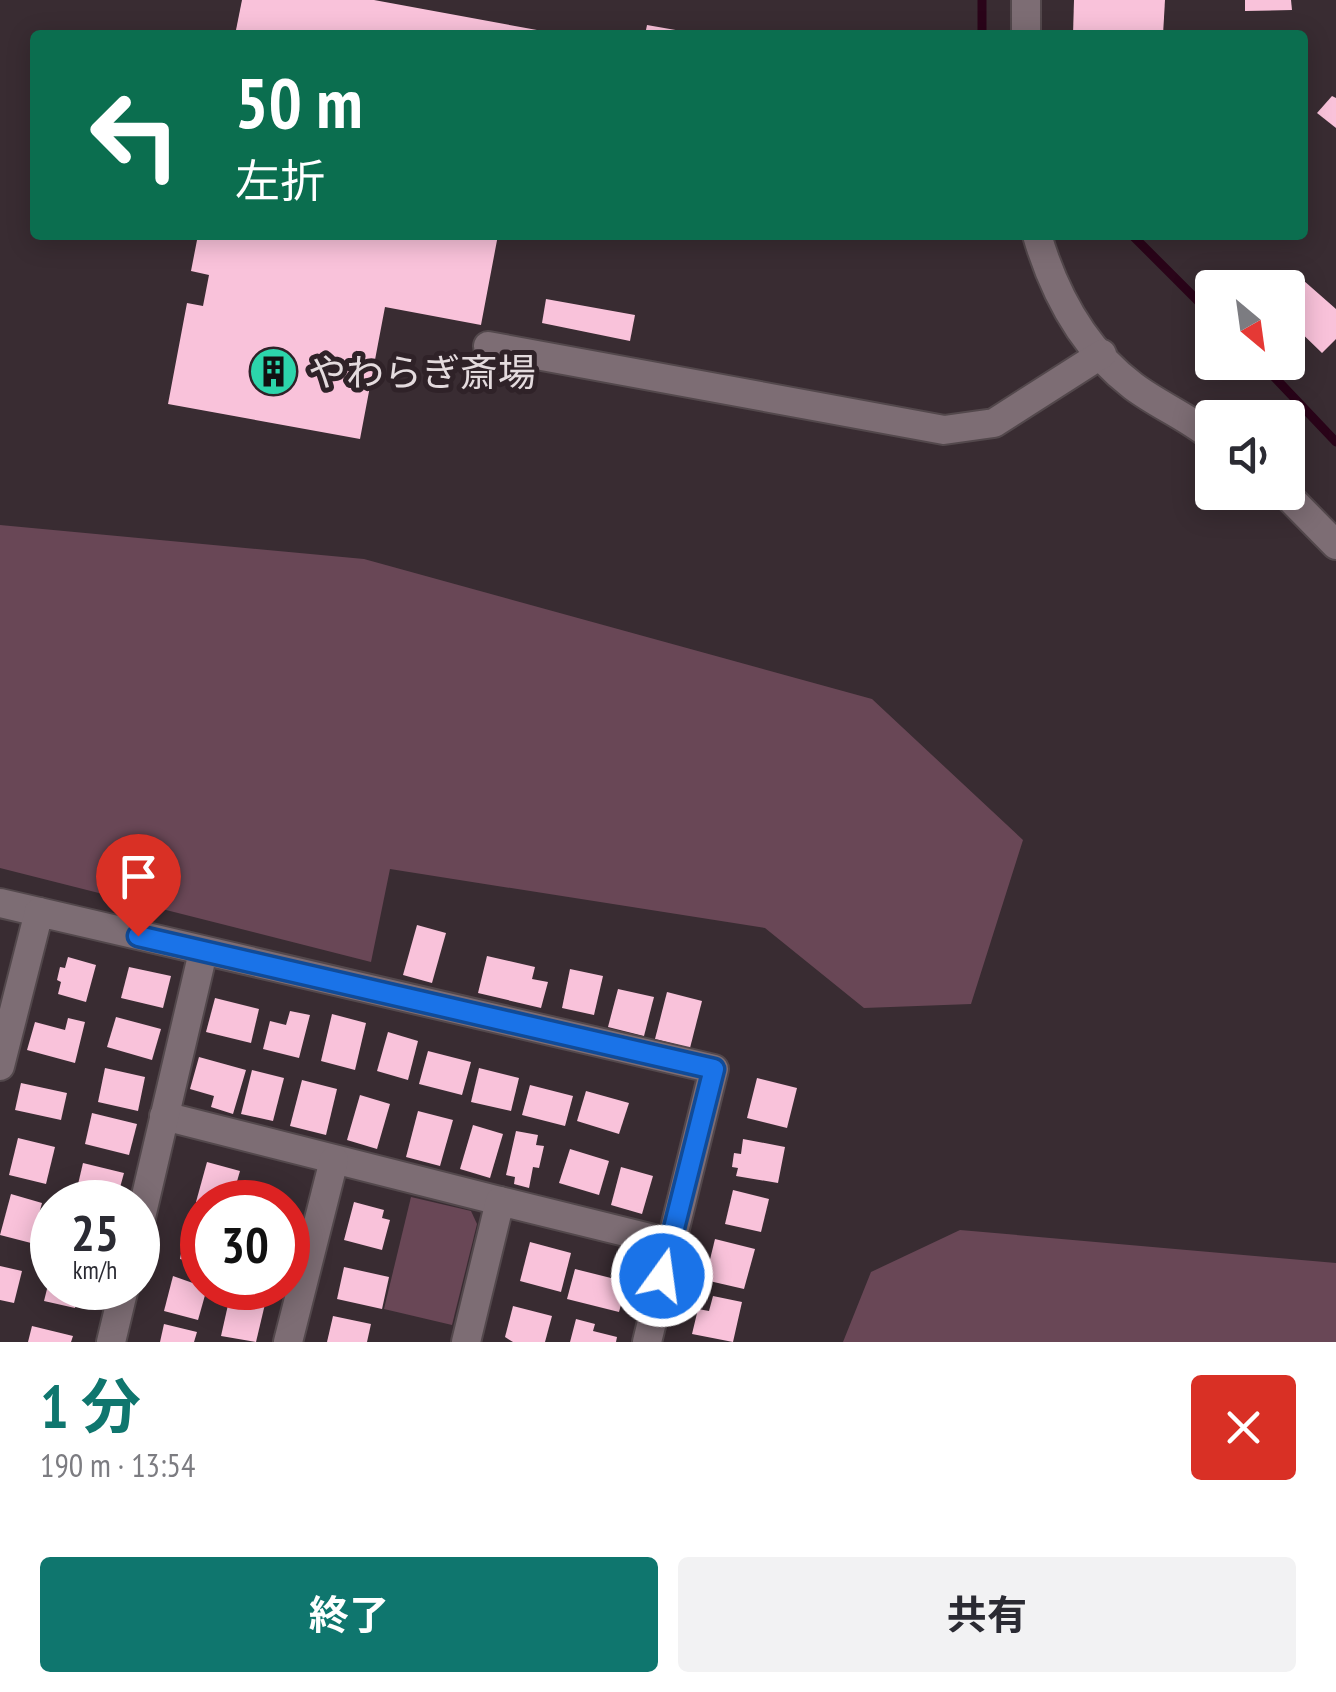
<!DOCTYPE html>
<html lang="ja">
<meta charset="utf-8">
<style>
body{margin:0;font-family:"PT Sans Narrow","Noto Sans JP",sans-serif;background:#f2f2f3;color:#2b2b33;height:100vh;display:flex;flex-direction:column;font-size:38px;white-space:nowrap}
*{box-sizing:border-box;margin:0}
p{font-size:32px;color:#7c7c81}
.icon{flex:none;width:55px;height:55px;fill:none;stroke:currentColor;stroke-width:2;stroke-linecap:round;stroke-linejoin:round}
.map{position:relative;height:1342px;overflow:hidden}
.side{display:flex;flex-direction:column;background:#fff;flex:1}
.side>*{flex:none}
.top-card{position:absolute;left:30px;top:30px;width:1278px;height:210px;border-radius:10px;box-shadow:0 5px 25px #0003;background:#0b6e4f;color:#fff;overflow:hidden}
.needle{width:65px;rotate:151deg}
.buttons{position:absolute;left:1195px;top:270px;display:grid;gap:20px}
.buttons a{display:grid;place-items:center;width:110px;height:110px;border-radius:10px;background:#fff;box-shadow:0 5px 25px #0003;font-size:50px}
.speed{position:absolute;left:30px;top:1180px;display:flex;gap:20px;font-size:50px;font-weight:700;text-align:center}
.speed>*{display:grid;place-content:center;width:130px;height:130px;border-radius:50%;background:#fff;box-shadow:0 5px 25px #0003;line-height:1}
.speed small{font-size:25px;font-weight:400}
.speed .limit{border:15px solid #d22;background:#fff;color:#111}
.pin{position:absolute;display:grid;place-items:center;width:85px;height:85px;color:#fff;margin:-102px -42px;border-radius:50% 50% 50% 0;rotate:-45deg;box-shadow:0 0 10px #0007}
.pin .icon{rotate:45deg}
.me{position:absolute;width:110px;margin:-55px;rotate:14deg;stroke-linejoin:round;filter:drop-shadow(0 0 8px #0008)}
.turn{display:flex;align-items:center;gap:35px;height:210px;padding:0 40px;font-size:45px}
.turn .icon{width:130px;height:130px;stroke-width:2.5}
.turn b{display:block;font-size:70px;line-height:85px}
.round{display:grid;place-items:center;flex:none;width:105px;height:105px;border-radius:10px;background:#f2f2f3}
.headline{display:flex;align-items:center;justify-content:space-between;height:170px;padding:0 40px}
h1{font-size:60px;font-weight:700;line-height:75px;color:#0f766e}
.action{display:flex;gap:20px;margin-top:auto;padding:20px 40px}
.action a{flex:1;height:115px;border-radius:10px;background:#0f766e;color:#fff;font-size:40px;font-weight:700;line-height:115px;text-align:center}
.action a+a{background:#f2f2f3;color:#2b2b33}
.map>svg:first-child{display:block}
.green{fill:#694756}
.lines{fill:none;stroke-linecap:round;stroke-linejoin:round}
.stream{stroke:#2a0419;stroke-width:9}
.building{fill:#f9c2da}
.minor-casing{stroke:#53484c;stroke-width:32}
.minor{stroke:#7d6d74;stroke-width:28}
.route-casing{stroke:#114b97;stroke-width:25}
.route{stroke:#1a73e8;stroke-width:18}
.labels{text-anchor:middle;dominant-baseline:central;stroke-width:10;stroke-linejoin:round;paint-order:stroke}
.poi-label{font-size:38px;fill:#e4dbde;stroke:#2f2228;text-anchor:start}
</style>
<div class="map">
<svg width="1336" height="1342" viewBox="0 0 1336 1342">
<rect width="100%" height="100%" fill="#392c32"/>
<!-- green -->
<g class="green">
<path d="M0,525L364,559L872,699L1023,840L971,1004L864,1008L765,928L390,869L371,962L0,868Z"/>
<path d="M411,1197L471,1211L477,1224L452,1325L384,1309Z"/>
<path d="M960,1230L1336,1263V1342H843L871,1272Z"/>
</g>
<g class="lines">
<!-- stream -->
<g class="stream">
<path d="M982,0V35"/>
<path d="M1132,235L1212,315"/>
<path d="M1260,362L1336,442"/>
</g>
</g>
<!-- building -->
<g class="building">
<path d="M242,0H374L537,30L536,35H235Z"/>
<path d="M1074,0H1165L1163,35H1073Z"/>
<path d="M1245,0H1291L1292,10L1245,11Z"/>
<path d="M647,25L687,32V35H645Z"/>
<path d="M1332,96L1336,98V128L1317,113Z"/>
<path d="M198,235H498L481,325L385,307L360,439L168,404L187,303L203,306L209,275L191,271Z"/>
<path d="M1295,273L1336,309V339L1322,353L1288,320V288H1281Z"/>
<path d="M546,299L635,315L630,341L542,323Z"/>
<path d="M417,925L446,933L432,983L403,975Z"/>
<path d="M487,956L535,967L532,979L548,982L541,1008L478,993Z"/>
<path d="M68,957L96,965L86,1002L58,994L61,982L57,980L60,967L65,968Z"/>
<path d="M129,967L171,976L163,1008L121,998Z"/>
<path d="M570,969L603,976L594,1015L562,1008Z"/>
<path d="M618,989L654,997L644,1036L608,1027Z"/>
<path d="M667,992L702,1001L690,1048L655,1039Z"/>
<path d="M215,998L259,1009L251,1043L206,1032Z"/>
<path d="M290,1011L310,1015L299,1058L263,1049L270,1021L286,1025Z"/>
<path d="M332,1014L366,1023L355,1070L321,1061Z"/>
<path d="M116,1017L161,1029L152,1060L107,1047Z"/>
<path d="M68,1018L85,1022L75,1063L27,1050L35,1022L65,1030Z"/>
<path d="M388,1032L418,1041L408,1080L377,1071Z"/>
<path d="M428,1051L471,1062L462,1095L419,1084Z"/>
<path d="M199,1057L246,1070L233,1114L211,1107L214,1096L190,1089Z"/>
<path d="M105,1068L145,1077L138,1111L98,1102Z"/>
<path d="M479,1068L519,1078L511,1111L471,1102Z"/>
<path d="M252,1070L284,1078L273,1121L241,1114Z"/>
<path d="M757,1078L797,1088L787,1128L747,1118Z"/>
<path d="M302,1080L337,1089L326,1135L290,1126Z"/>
<path d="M21,1083L67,1093L61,1120L15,1110Z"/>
<path d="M530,1085L573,1096L565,1126L522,1115Z"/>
<path d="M586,1091L629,1103L619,1134L577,1121Z"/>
<path d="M360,1095L390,1104L377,1149L347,1140Z"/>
<path d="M418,1111L453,1120L440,1166L406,1157Z"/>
<path d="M92,1113L137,1124L129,1155L85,1144Z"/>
<path d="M473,1125L503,1134L490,1178L460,1169Z"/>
<path d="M516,1131L538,1135L536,1145L544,1146L539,1168L533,1167L529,1188L514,1184L515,1177L506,1175Z"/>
<path d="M18,1138L55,1147L46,1184L9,1175Z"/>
<path d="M743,1139L785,1147L778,1183L736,1176L738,1168L732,1167L734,1153L741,1154Z"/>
<path d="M570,1149L609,1161L599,1195L559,1183Z"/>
<path d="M207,1162L240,1171L231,1202H196Z"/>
<path d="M83,1163L124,1173L116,1202L75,1197Z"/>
<path d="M621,1167L653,1176L642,1214L611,1205Z"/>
<path d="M246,1189L285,1198L284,1202H242Z"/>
<path d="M733,1190L769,1199L761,1232L725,1224Z"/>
<path d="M11,1194L42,1203L31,1243L0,1235Z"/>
<path d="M354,1202L384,1210L382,1218L390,1220L382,1250L344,1240Z"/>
<path d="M186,1228L202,1232V1264L180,1259Z"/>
<path d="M715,1239L755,1249L744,1289L705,1280Z"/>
<path d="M530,1242L571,1253L561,1292L520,1281Z"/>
<path d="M0,1266L22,1271L14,1303L0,1300Z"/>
<path d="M344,1267L389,1277L382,1309L337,1299Z"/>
<path d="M575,1269L627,1282L619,1312L567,1299Z"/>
<path d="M51,1273L52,1288H95L92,1301L78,1298L75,1308L44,1301Z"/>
<path d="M173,1276L207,1288L198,1320L164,1311Z"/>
<path d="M230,1296L265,1304L256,1342L221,1336Z"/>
<path d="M713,1296L742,1302L733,1342L692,1334L698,1309L709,1311Z"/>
<path d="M513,1306L552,1316L545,1342H513L505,1337Z"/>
<path d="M333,1316L371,1324L367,1342H327Z"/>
<path d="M576,1319L595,1324L593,1331L617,1337L616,1342H570Z"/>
<path d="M164,1324L197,1332L194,1342H160Z"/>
<path d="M32,1326L73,1336L71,1342H28Z"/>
</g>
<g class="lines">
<defs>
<g id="minor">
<path d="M1026,0V35"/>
<path d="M1037,235C1054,293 1083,348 1133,386C1158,405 1188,417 1212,437"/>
<path d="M488,346L944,430L994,423L1102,354"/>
<path d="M1284,492L1336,545"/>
<path d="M0,903L39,912"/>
<path d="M0,1066L39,912L714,1069L647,1342"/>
<path d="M164,1116L500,1201"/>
<path d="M138,1230L203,952"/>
<path d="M111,1342L124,1288"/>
<path d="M288,1342L334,1160"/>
<path d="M466,1342L500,1201L670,1243"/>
</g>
</defs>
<!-- minor casing -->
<use href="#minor" class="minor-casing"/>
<!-- minor -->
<use href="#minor" class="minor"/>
</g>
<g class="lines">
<defs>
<path id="route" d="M138,936L714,1069L662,1276"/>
</defs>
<!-- route casing -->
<use href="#route" class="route-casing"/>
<!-- route -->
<use href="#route" class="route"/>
</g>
<!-- icons -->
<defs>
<symbol id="building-disc" viewBox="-11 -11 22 22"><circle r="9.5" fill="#2cd5ab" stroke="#2f2228"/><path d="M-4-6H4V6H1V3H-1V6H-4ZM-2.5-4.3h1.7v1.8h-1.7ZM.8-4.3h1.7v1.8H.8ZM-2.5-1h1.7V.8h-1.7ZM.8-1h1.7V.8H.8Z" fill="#111"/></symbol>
</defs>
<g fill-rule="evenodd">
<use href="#building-disc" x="246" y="344" width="55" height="55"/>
</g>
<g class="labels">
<!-- poi labels -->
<g class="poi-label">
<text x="308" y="371">やわらぎ斎場</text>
</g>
</g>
</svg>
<div class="buttons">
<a><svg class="needle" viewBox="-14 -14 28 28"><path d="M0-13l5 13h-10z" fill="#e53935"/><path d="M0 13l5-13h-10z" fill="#7c7c81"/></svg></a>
<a><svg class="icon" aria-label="sound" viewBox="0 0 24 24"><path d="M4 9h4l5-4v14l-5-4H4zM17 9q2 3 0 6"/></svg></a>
</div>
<div class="speed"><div>25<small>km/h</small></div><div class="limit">30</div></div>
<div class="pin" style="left:138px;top:936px;background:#d93025"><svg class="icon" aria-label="arrive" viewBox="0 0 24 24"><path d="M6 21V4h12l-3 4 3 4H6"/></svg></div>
<svg class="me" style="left:662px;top:1276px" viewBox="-20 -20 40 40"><circle r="17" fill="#1a73e8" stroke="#fff" stroke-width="3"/><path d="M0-11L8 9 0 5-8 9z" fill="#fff"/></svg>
<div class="top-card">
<div class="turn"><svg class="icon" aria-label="left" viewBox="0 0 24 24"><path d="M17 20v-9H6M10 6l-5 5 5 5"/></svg><div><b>50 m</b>左折</div></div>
</div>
</div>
<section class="side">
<div class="headline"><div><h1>1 分</h1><p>190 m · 13:54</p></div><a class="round" style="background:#d93025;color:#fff"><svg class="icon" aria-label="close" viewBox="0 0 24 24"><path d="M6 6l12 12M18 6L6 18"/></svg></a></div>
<div class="action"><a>終了</a><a>共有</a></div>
</section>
